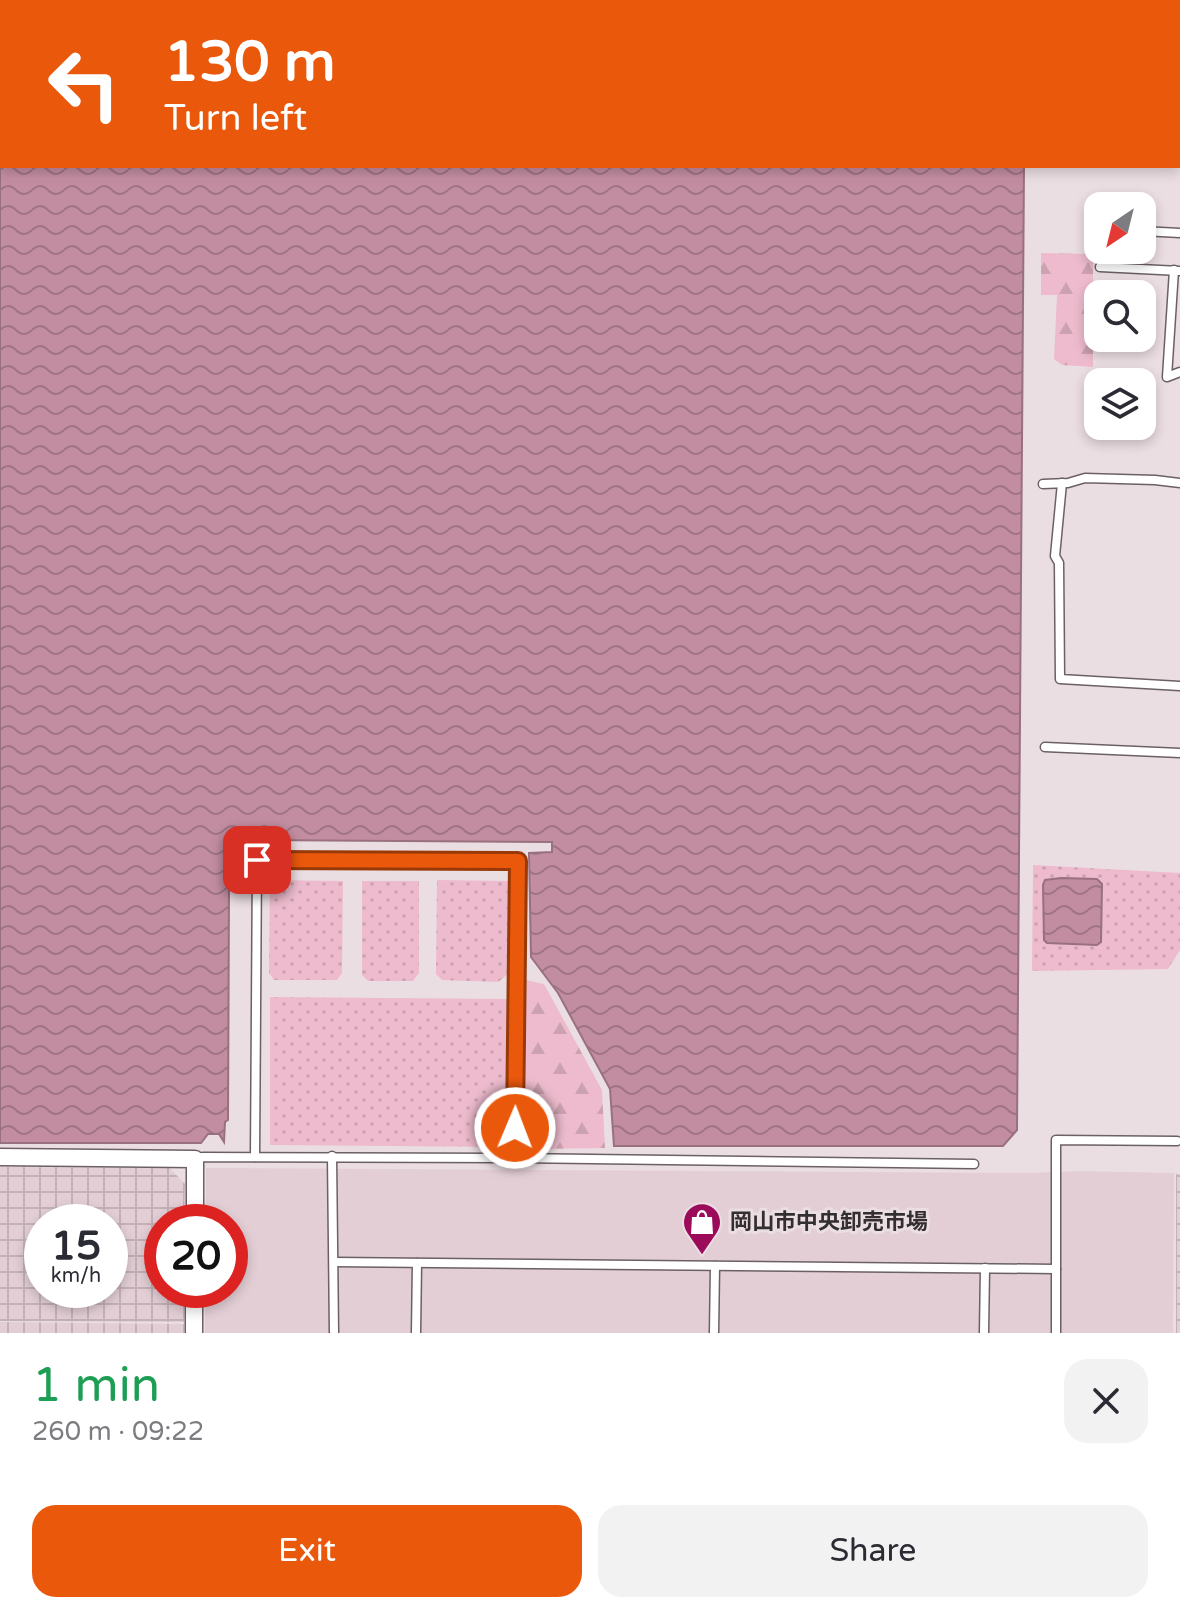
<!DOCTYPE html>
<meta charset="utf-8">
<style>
body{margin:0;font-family:"Varela Round","Noto Sans JP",sans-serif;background:#f2f2f3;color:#2b2b33;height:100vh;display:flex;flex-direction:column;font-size:30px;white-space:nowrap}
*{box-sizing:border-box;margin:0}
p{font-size:26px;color:#7c7c81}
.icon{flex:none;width:44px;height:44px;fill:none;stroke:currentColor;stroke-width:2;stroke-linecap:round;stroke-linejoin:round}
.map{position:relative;height:1333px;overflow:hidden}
.panel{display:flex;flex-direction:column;background:#fff;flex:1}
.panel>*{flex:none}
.banner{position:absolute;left:0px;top:0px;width:1180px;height:168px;box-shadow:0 4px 12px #0003;background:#ea580c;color:#fff;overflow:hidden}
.needle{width:52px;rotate:215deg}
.fabs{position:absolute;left:1084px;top:192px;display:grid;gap:16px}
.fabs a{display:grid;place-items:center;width:72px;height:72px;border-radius:16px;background:#fff;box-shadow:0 4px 12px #0003;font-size:40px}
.speed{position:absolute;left:24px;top:1204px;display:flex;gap:16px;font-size:40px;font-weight:700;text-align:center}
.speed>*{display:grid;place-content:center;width:104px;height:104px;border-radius:50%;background:#fff;box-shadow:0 4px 12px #0003;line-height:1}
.speed small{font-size:20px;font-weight:400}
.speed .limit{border:12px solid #d22;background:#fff;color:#111}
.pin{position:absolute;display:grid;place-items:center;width:68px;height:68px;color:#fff;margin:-34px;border-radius:16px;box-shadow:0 4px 12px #0006}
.me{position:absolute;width:88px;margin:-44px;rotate:1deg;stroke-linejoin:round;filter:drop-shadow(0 0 6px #0008)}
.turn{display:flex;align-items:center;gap:28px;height:168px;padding:0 32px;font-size:36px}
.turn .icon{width:104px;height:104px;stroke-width:2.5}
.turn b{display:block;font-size:56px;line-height:68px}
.round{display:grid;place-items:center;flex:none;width:84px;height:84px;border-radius:24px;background:#f2f2f3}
.overview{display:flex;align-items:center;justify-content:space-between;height:136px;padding:0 32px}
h1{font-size:48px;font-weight:600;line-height:60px;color:#1e9e55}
.primary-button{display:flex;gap:16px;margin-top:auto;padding:16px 32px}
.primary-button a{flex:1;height:92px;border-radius:24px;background:#ea580c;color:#fff;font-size:32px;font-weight:600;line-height:92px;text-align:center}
.primary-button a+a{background:#f2f2f3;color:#2b2b33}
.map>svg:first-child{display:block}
.built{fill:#e3ced5}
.industrial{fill:url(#industrial-grid);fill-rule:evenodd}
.grass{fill:url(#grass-dots)}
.forest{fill:url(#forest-firs)}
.water{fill:url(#water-waves);stroke:#98707f;stroke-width:2}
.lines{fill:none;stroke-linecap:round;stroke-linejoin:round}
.lane-casing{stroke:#6b6064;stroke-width:11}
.street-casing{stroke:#6b6064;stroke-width:19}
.path{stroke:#978e92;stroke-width:2;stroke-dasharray:6 4;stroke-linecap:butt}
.lane{stroke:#fff;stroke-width:8}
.street{stroke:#fff;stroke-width:16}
.route-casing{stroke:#983908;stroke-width:20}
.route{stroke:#ea580c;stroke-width:14}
.labels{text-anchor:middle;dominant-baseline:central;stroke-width:6;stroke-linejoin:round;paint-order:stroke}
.poi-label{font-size:22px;font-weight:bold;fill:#332e30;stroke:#ebdee3;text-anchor:start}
</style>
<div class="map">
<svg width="1180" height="1333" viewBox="0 0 1180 1333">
<defs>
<pattern id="industrial-grid" width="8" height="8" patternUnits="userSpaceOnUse" patternTransform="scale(2)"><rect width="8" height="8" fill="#e3ced5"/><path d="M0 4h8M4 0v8" fill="none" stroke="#c3b1b7"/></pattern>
<pattern id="grass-dots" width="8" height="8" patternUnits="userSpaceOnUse" patternTransform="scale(2)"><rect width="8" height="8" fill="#edbbcd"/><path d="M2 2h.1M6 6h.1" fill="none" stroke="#cca1b0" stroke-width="1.8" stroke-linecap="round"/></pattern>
<pattern id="forest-firs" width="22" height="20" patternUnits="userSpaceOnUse" patternTransform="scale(2)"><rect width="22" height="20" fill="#edbbcd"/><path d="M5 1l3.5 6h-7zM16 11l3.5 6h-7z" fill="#cca1b0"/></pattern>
<pattern id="water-waves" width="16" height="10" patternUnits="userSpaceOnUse" patternTransform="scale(2)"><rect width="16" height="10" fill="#c38da1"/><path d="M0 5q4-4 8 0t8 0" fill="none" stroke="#9f7484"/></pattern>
</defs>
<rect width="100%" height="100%" fill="#ebdee3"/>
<!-- built -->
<path class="built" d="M206,1168L1033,1173L1079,1171L1174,1173L1173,1333H205V1290H230V1222H206Z"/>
<!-- industrial -->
<g class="industrial">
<path d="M1028,0H1180V98H1178V2H1028Z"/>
<path d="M0,1167L170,1168L185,1184L184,1222H162V1290H184V1322L0,1321ZM42,1222H110V1290H42Z"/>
<rect x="1176" y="1174" width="4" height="159"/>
<path d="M0,1322L184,1324V1333H0Z"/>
</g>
<!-- grass -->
<g class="grass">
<path d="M1033,865L1180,873V950L1168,969L1032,971Z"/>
<path d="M270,880L343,881L342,973L337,980H274L269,973Z"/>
<path d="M437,880L508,881L507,975L498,982L442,980L436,974Z"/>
<path d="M362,881H419V973L413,981H368L362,975Z"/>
<path d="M270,997L507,999L506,1147L270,1145Z"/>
</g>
<!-- forest -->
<g class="forest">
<path d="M1041,253L1087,254L1093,260V367L1062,365L1054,359L1057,295H1041Z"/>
<path d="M526,980L544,984L602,1090L605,1148L534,1149L526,1139Z"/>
</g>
<!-- water -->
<g class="water">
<path d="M0,0H1025V2H2V166H1024L1017,1130L1003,1146H614L610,1089L558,993L531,957L529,853L552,852V842L242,840L241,885L229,888L228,1120L225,1122L224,1142L219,1134H208L201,1143H0Z"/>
<path d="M1061,878L1097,879L1102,884L1101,942L1097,945L1047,943L1044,940L1043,885L1045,880Z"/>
</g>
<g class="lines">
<defs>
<g id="lane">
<path d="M1142,231L1180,233"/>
<path d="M1100,267L1180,271"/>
<path d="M1174,270L1167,377L1180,372"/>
<path d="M1062,483L1055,556L1059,563L1060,679L1180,686"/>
<path d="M1043,484L1068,483L1085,478L1155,480L1180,483"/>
<path d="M1045,747L1180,753"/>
<path d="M332,1156L334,1333"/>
<path d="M255,1157L257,860L518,861L514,1158"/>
<path d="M195,1159L203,1157L514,1158L974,1164"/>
<path d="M334,1262L1056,1269"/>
<path d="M416,1333L417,1263"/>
<path d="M714,1333L715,1266"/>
<path d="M984,1333L985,1268"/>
<path d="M1056,1333V1140L1177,1141"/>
</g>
<g id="street">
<path d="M0,1157L195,1159V1222"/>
<path d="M194,1333V1290"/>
</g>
</defs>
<!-- lane casing -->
<use href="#lane" class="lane-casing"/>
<!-- street casing -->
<use href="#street" class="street-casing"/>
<!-- path -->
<path class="path" d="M1034,2V0"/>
<!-- lane -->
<use href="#lane" class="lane"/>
<!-- street -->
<use href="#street" class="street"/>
</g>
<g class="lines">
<defs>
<path id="route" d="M257,860L518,861L515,1128"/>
</defs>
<!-- route casing -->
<use href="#route" class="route-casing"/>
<!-- route -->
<use href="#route" class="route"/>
</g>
<!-- icons -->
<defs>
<symbol id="shop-pin" viewBox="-11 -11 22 30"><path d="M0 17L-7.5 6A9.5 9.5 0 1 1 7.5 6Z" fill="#9b0b5a" stroke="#ebdee3"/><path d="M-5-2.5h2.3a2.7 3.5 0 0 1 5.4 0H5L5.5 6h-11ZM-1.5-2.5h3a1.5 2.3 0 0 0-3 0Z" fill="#fff"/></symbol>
</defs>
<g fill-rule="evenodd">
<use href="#shop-pin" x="680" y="1200" width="44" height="60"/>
</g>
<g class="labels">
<!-- poi labels -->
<g class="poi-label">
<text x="730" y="1222">岡山市中央卸売市場</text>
</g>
</g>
</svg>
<div class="fabs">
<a><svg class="needle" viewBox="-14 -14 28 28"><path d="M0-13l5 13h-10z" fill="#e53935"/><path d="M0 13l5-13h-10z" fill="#7c7c81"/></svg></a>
<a><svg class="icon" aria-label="search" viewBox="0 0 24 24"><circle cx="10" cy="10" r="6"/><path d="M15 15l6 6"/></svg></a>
<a><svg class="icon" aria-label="layers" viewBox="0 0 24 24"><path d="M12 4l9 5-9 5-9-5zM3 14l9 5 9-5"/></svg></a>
</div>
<div class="speed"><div>15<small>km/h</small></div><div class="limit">20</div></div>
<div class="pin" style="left:257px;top:860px;background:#d93025"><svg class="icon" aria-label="arrive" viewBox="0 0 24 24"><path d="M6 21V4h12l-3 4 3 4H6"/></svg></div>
<svg class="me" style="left:515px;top:1128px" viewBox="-20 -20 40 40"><circle r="17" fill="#ea580c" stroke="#fff" stroke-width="3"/><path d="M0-11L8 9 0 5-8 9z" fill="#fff"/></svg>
<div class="banner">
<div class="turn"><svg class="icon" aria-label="left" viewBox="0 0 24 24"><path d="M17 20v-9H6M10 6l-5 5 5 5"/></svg><div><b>130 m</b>Turn left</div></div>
</div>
</div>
<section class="panel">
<div class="overview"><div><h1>1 min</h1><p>260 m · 09:22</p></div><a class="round"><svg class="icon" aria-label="close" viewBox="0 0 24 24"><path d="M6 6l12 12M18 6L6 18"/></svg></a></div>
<div class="primary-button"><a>Exit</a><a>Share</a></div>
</section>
